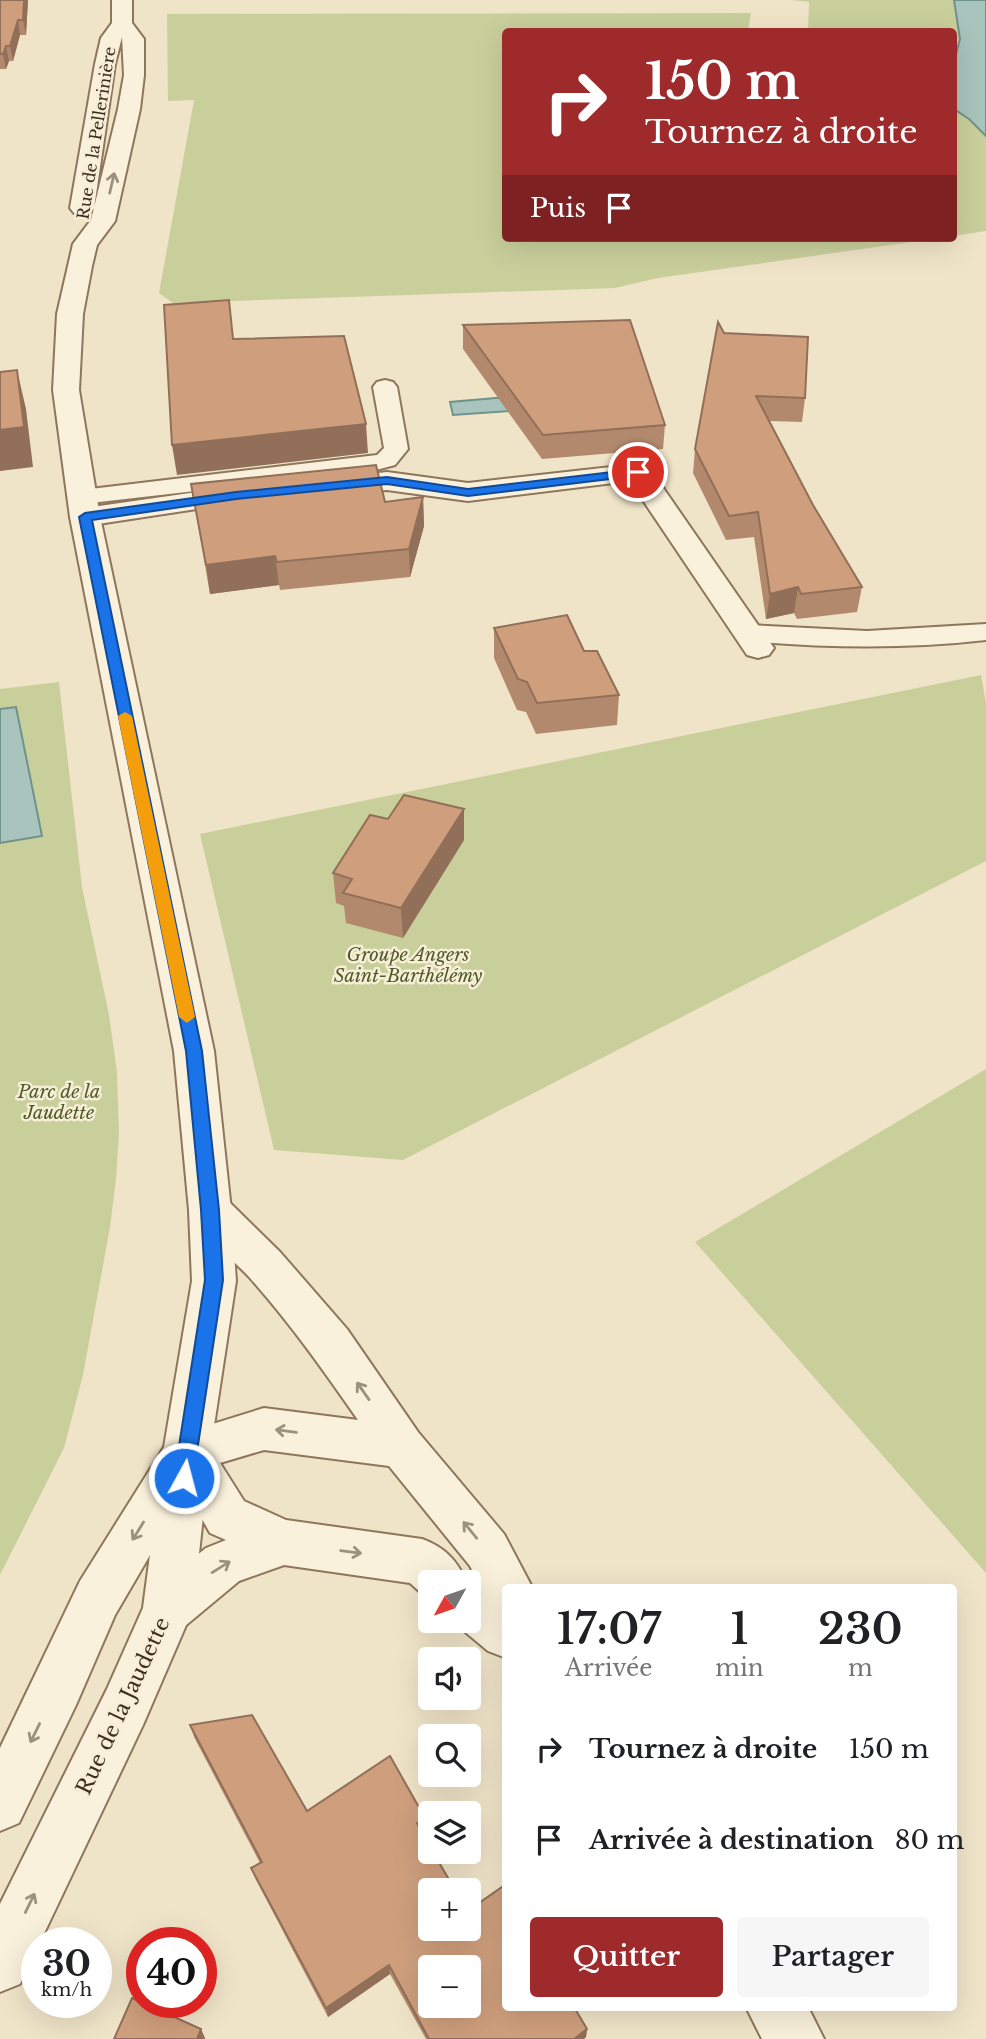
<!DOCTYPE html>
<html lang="fr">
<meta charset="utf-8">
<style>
body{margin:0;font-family:"Libre Baskerville",serif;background:#f6f6f6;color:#202124;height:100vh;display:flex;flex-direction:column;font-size:26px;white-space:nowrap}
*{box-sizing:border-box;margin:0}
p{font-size:23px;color:#757577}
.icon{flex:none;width:38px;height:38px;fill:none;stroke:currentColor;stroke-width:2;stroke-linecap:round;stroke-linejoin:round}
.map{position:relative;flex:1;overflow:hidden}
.sheet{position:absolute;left:502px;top:1584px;width:455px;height:427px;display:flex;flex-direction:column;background:#fff;border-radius:7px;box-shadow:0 7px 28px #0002}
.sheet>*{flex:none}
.banner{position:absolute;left:502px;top:28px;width:455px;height:214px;border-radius:7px;box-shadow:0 7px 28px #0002;background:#9e2a2b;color:#fff;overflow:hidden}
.needle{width:46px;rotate:230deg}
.tools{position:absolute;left:418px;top:1570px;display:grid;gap:14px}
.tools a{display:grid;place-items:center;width:63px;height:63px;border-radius:7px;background:#fff;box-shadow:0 7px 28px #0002;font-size:35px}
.speed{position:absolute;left:21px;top:1927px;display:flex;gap:14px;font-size:35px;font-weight:700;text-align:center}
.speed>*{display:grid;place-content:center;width:91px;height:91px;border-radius:50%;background:#fff;box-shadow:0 7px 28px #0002;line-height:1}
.speed small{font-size:18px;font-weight:400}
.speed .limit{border:10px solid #d22;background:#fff;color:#111}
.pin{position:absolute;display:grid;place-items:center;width:60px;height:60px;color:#fff;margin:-30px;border:4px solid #fff;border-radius:50%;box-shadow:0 2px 7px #0007}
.me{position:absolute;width:77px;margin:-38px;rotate:7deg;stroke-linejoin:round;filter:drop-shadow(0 0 5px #0008)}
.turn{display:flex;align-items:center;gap:24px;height:147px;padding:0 28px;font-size:32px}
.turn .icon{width:91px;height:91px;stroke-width:2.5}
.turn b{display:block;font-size:49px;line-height:60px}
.then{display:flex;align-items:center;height:66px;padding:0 28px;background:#0003;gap:14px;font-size:26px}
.eta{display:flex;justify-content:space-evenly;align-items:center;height:119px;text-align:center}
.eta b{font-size:42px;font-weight:600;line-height:49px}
.button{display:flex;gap:14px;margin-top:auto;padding:14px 28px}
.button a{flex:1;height:80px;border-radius:7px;background:#9e2a2b;color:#fff;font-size:28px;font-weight:600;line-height:80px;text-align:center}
.button a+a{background:#f6f6f6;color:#202124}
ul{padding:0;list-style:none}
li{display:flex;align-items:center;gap:21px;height:91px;padding:0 28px}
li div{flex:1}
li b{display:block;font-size:26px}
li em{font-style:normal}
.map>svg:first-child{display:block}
.green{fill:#c9cf9b}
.water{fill:#a9c4bc;stroke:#6f938a;stroke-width:2}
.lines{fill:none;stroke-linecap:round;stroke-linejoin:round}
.service-casing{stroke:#8d765c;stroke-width:4}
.minor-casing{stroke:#8d765c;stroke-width:4}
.tertiary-casing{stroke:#8d765c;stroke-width:4}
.service{fill:#faf1dc;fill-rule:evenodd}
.minor{fill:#faf1dc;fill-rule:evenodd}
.tertiary{fill:#faf1dc;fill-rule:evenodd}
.wall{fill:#b2896c}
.shaded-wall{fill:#916f58}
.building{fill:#cf9f7d;stroke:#916f58;stroke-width:2;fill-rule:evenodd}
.oneway{stroke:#9c907e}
.route{fill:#1a73e8;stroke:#114b97;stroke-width:2}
.slow{fill:#f59e0b}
.labels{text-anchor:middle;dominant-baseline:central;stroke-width:5;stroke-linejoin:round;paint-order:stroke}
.far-street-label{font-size:16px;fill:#3d2e20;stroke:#f7eed8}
.park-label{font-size:18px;font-style:italic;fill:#4d5a26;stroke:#f7eed8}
.near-street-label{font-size:21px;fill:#3d2e20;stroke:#f7eed8}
</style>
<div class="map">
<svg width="986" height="2039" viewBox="0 0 986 2039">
<rect width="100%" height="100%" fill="#f0e4c8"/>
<!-- green -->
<g class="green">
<path d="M792,0H986V231L954,236V32L808,31L809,2Z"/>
<path d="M751,13L748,31L506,32V238H939L658,278L615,288L173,303L159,293L194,100L168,101L167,14Z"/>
<path d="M981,675L986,703V861L403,1160L274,1150L200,834Z"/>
<path d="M59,682L82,887L109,1015L117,1072L119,1133L116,1179L110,1227L83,1375L64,1448L0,1575V689Z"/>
<path d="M986,1069V1573L695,1242Z"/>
</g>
<!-- water -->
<g class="water">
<path d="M954,0H986V136L969,119L954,109V62L960,39Z"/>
<path d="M507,397L511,411L453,415L450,402Z"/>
<path d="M16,707L42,836L0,843V709Z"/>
</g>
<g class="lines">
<defs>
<g id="service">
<path d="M385,380L393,382L397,387L408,449L395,465L376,470L82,504L73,502L70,497L73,492L82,490L377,455L384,448L373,387L377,382Z"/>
<path d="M986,624V640C907,649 828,648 748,641L738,639L734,633L738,627L748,625L867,631Z"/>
</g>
<g id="minor">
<path d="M638,464L648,466L769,641L774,648L769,655L758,658L747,655L630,481L468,501L387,490L327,495L317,492L313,486L317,480L387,472L468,483Z"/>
<path d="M246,485L256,488L260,494L256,500L85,526L75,523L70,517L75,511L85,508Z"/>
<path d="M210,1193L225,1198L280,1252L347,1329L418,1432L504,1534L532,1587H506V1658L488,1651L452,1621L469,1620V1582H430V1601L410,1583L284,1565L239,1581L185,1626L168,1633L151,1626L143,1609L151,1592L206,1548L226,1540L210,1533L164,1452L171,1437L264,1408L358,1420C324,1371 290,1323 250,1278C230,1256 202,1237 189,1210L195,1198ZM264,1450L389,1466L470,1566L479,1584L466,1581C457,1560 444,1547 422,1539L286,1520L244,1501L220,1463Z"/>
<path d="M746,2007H808L824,2039H762Z"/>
</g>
<path id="tertiary" d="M112,0H132V23L144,39V75L140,109L115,221L97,245L92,266L83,314L79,390L100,517L214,1051L231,1210L236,1281L210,1452L193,1609L143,1725L40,1942H37V1948L20,1984L0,1992V1904L107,1689L143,1608L150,1555L115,1615L76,1705L19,1823L0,1831V1748L80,1581L164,1447L192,1281L189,1210L174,1051L70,517L53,390L57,314L68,266L73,244L91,220L118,109L124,75L122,37L115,64L94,208L90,213H74L70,208L95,64L101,38L112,23Z"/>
</defs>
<!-- service casing -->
<use href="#service" class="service-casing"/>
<!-- minor casing -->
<use href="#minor" class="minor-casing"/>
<!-- tertiary casing -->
<use href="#tertiary" class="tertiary-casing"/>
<!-- service -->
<use href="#service" class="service"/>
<!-- minor -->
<use href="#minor" class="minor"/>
<!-- tertiary -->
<use href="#tertiary" class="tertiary"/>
</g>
<!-- wall -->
<g class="wall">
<path d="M0,0H28L26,35H20L13,61H9L6,69H0Z"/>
<path d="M463,325L665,425L663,449L542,459L463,349Z"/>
<path d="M724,333L805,398L802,422L769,421L813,505L862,587L857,612L797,619L794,613L766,619L754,537L726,540L693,473L695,449Z"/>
<path d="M191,484L385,502L423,497L424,526L410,577L280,590L279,585L210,594Z"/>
<path d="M494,628L584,651L619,695L617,725L536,734L526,712L517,710L494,658Z"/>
<path d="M464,840L403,938L346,923L344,906L336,903L333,873Z"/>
<path d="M190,1725L307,1811L426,1829L422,1832L430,1890L587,2029L586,2037L584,2039H426L390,1974L328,2017L255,1878L251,1868L260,1863L194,1737Z"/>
</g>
<!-- shaded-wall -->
<g class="shaded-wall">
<path d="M24,0H28L26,35L23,20Z"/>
<path d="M18,20L20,35L13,61L10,46Z"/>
<path d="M6,46L9,61L6,69L3,54Z"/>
<path d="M17,370L26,409L33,467L0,471V430Z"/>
<path d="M366,424L368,453L177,475L172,445Z"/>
<path d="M423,497L424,526L410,577L409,549Z"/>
<path d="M275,556L279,585L210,594L206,565Z"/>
<path d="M798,587L794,613L766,619L770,594Z"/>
<path d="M464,809V840L403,938L401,908Z"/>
<path d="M425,1818L426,1829L418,1834L417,1823Z"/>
<path d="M389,1965L390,1974L328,2017L326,2008Z"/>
<path d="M201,2029L205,2038V2039H197Z"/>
<path d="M587,2029L586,2037L584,2039H574Z"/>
</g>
<!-- building -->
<g class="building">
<path d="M0,0H24L23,20H18L10,46H6L3,54H0Z"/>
<path d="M229,300L233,339L344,336L366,424L172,445L164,305Z"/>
<path d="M630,320L665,425L543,435L463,325Z"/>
<path d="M718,322L724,333L808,337L805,398L756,396L813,505L862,587L801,594L798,587L770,594L758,512L729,516L695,449Z"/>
<path d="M17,370L24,427L0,430V372Z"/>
<path d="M376,465L385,502L423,497L409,549L277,562L275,556L206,565L191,484Z"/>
<path d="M567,615L584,651H597L619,695L537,703L527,682L518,679L494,628Z"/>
<path d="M404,795L464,809L401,908L343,893L352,879L333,873L370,815L388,819Z"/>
<path d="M252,1715L307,1811L390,1756L425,1818L417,1823L430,1847V1852H433L455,1890H430V1928H469V1910L502,1887L506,1893V2007H574L587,2029L574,2039H429L389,1965L326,2008L251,1868L262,1862L190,1725ZM430,1967H469V2006H430Z"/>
<path d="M132,1998L201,2029L197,2039H114Z"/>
</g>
<!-- one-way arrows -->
<defs><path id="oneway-shaft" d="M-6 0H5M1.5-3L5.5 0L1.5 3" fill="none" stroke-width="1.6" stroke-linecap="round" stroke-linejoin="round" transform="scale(1.75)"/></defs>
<g class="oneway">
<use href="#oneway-shaft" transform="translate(112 183) rotate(-77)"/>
<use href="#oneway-shaft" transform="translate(363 1391) rotate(-125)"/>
<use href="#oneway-shaft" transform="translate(286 1431) rotate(-172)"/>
<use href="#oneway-shaft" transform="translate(470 1530) rotate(-129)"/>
<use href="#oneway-shaft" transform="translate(138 1531) rotate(122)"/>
<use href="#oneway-shaft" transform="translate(351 1552) rotate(8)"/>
<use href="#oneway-shaft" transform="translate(221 1567) rotate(-32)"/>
<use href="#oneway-shaft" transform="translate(35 1733) rotate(116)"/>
<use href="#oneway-shaft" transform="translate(30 1903) rotate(-64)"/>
</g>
<!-- route -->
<path class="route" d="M638,469L643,470V475L468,496L387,484L236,499L92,520L202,1051L219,1210L223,1280L193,1478L191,1484L184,1487L177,1484L174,1478L205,1280L201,1210L186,1051L79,517L85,513L236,492L387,477L468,489Z"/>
<!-- slow -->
<path class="slow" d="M125,712L132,716L195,1017L187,1023L179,1017L118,716Z"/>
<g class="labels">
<!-- far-street labels -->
<g class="far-street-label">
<text transform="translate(96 133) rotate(-81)">Rue de la Pellerinière</text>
</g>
<!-- park labels -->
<g class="park-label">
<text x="408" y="955">Groupe Angers<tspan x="408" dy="21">Saint-Barthélémy</tspan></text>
<text x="59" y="1092">Parc de la<tspan x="59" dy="21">Jaudette</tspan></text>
</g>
<!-- near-street labels -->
<g class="near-street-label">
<text transform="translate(123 1706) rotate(-65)">Rue de la Jaudette</text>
</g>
</g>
</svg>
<div class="tools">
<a><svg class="needle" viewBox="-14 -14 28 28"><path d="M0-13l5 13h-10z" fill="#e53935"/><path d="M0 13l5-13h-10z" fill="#757577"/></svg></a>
<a><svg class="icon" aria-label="sound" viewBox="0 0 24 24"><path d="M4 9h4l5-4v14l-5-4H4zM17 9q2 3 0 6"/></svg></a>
<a><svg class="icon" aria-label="search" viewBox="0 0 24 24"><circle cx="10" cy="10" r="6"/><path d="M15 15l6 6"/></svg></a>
<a><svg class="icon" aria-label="layers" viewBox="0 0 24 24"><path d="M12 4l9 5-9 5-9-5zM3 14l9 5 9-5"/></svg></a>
<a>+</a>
<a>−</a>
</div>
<div class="speed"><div>30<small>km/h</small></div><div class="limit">40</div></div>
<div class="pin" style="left:638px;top:472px;background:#d93025"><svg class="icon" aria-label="arrive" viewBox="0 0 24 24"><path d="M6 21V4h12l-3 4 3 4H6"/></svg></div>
<svg class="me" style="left:184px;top:1478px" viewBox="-20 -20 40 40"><circle r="17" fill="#1a73e8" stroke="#fff" stroke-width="3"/><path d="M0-11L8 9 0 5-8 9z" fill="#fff"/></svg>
<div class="banner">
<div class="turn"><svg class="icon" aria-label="right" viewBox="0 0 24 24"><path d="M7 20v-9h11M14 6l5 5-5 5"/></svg><div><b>150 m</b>Tournez à droite</div></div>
<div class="then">Puis<svg class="icon" aria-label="arrive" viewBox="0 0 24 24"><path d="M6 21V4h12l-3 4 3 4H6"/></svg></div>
</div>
<section class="sheet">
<div class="eta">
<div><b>17:07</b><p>Arrivée</p></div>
<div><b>1</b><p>min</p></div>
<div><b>230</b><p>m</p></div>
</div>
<ul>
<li><svg class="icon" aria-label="right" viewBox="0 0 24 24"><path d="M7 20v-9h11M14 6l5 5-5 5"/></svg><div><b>Tournez à droite</b></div><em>150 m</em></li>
<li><svg class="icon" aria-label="arrive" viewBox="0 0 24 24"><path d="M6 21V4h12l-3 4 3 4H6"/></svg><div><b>Arrivée à destination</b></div><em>80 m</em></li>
</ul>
<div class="button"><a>Quitter</a><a>Partager</a></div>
</section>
</div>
